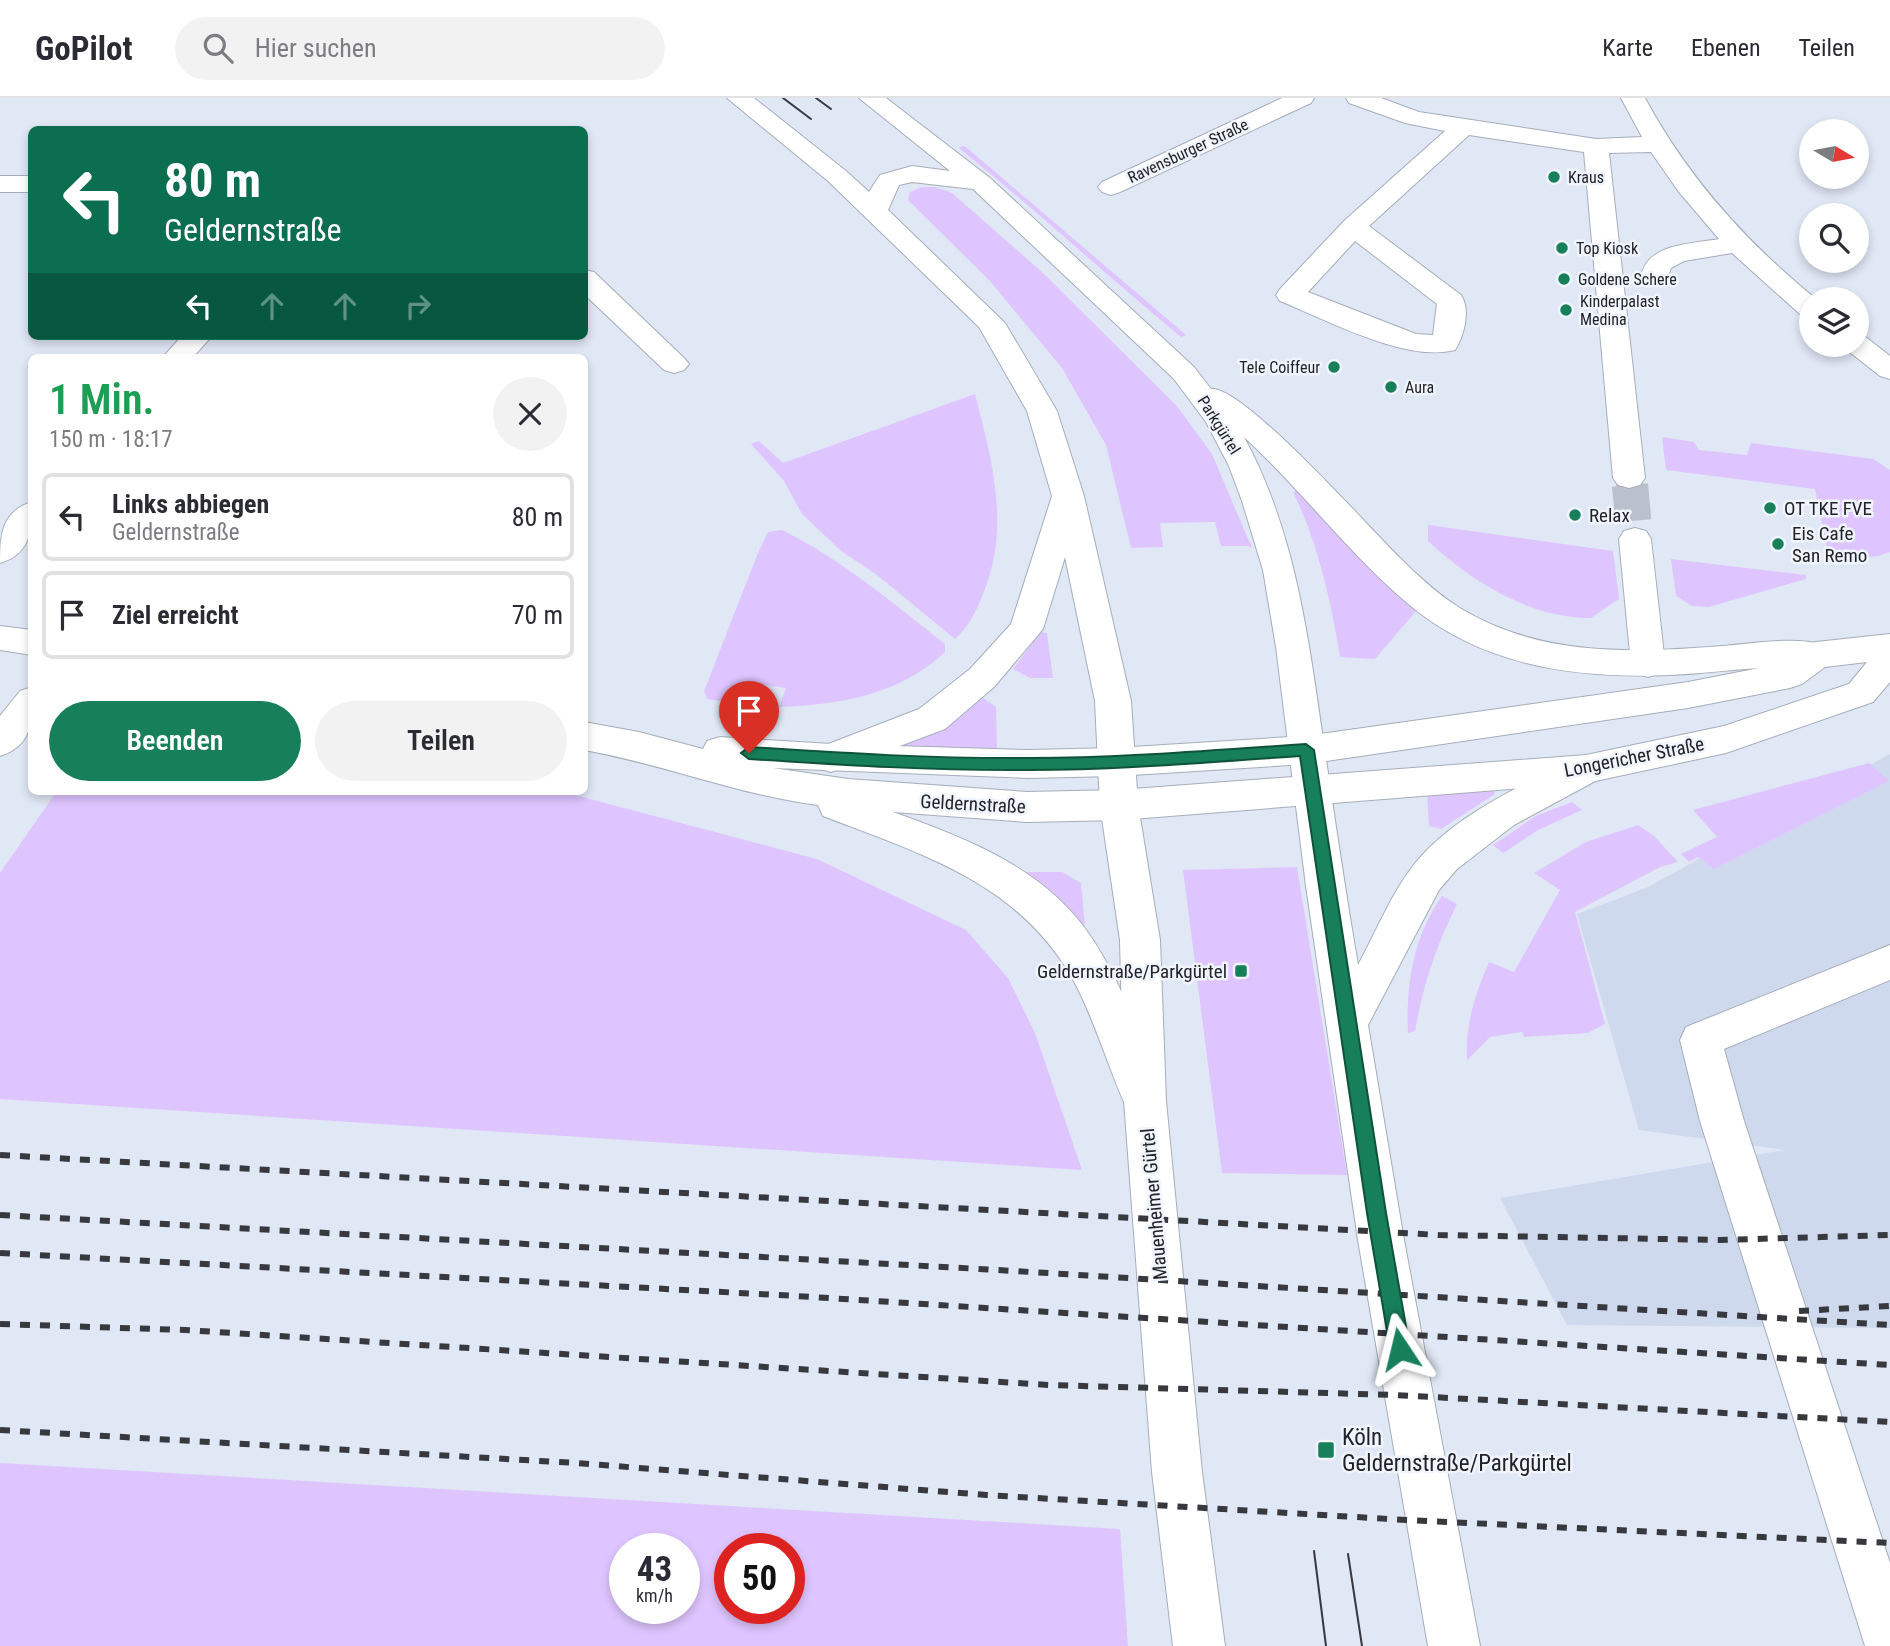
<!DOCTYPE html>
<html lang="de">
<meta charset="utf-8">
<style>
body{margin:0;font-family:"Roboto Condensed",sans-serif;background:#f2f2f3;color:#2b2b33;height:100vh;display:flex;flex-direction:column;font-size:26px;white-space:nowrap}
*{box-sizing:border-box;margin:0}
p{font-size:23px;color:#7c7c81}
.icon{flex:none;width:38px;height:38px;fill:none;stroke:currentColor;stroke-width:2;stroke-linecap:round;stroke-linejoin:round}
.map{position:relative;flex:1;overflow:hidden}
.sheet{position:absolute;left:28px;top:256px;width:560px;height:441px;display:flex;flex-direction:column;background:#fff;border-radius:10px;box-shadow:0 4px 10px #0003}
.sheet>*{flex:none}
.guide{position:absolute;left:28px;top:28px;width:560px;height:214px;border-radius:10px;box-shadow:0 4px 10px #0003;background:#0b6e4f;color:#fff;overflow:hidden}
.needle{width:46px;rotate:100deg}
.controls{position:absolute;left:1799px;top:21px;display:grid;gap:14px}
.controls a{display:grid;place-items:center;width:70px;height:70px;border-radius:50%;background:#fff;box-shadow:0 4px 10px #0003;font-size:35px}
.speed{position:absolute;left:609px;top:1435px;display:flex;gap:14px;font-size:35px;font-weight:700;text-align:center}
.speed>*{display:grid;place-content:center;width:91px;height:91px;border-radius:50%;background:#fff;box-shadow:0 4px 10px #0003;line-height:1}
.speed small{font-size:18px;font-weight:400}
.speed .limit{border:10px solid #d22;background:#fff;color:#111}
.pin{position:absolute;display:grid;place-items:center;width:60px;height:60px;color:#fff;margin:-72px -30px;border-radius:50% 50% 50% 0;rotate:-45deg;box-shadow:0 0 7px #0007}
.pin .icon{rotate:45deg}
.me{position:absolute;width:77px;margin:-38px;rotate:350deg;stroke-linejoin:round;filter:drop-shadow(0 0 5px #0008)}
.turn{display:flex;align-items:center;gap:24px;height:147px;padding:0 21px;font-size:32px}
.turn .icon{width:91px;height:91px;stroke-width:2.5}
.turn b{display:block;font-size:49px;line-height:60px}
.lanes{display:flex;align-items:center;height:66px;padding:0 21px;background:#0003;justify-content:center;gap:35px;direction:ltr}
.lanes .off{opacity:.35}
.round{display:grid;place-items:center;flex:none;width:74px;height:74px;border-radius:37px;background:#f2f2f3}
.summary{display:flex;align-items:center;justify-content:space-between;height:119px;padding:0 21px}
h1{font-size:42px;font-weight:600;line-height:52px;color:#1e9e55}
.action{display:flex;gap:14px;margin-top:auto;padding:14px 21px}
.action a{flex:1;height:80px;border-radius:42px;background:#177f59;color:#fff;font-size:28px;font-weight:600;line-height:80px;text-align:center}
.action a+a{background:#f2f2f3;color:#2b2b33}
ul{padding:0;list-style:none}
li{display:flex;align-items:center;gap:21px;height:88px;margin:0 14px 10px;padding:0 7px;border:4px solid #e1e1e2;border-radius:10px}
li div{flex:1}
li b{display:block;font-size:26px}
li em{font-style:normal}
header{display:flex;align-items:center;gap:42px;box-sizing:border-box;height:98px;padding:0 35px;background:#fff;border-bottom:2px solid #e1e1e2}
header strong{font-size:33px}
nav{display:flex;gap:38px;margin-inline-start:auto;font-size:24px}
.search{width:490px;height:63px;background:#f2f2f3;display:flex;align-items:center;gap:18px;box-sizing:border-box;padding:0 24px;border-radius:38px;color:#7c7c81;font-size:26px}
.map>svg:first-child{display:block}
.built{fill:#cfd9ed}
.green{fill:#dfc5ff;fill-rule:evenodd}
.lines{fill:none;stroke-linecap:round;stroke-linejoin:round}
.minor-tunnel-far1{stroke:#bac0cc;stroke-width:27;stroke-dasharray:27 14;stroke-linecap:butt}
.minor-tunnel{stroke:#bac0cc;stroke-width:36;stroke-dasharray:36 18;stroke-linecap:butt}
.minor-casing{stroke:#a6adba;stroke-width:2}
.major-casing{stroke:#a6adba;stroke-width:2}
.minor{fill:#fff;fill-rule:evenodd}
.major{fill:#fff;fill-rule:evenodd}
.tram{stroke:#37393f;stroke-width:2}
.rail{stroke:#37393f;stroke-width:6;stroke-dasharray:10 10;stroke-linecap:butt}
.route{fill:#177f59;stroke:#0f533a;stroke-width:2}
.poi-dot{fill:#177f59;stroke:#f0f4fc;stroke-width:2.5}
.labels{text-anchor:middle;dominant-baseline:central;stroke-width:5;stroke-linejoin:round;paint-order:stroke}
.far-street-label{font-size:16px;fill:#212328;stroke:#f0f4fc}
.far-poi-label{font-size:16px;fill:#212328;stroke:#f0f4fc;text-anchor:start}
.poi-label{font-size:19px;fill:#212328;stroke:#f0f4fc;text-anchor:start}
.street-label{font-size:19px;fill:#212328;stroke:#f0f4fc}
.near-poi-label{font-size:23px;fill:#212328;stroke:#f0f4fc;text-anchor:start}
</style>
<header>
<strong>GoPilot</strong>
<div class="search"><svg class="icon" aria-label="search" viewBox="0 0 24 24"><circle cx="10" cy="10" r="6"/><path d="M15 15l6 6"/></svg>Hier suchen</div>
<nav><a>Karte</a><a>Ebenen</a><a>Teilen</a></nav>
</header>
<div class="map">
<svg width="1890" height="1548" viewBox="0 0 1890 1548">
<rect width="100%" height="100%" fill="#e0e7f5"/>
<!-- built -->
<path class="built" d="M1890,656V1230L1567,1227L1500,1100L1785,1052L1639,1032L1577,816L1646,790Z"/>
<!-- green -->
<g class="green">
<path d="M962,48L966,49L1186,237L1181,239C1106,177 1035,111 959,50Z"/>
<path d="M922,89H935L952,95L1043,175L1176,307L1212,356L1252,450L1248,448H1221L1215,424L1160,425L1163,449L1131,450L1106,347L1062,270L989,182L908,102L910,94Z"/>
<path d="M975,296C992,363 1011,429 983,496C977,512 968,530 955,541L877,477L841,453L802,416L784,383L751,346L759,343L783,365Z"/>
<path d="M1662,339L1694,344L1699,352L1747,357L1751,345L1873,361L1890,372V454L1878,458L1830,464L1815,391L1666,372Z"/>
<path d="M1297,392L1354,454L1417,512L1375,561L1340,559C1331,503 1318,445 1293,394Z"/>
<path d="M1428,427L1613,453L1619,501L1591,520C1529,520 1471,483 1428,443Z"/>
<path d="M782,432C842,462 892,504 945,546V554C900,597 838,607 779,609L786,590L757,586L749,607L707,601L704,593L758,455L768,434Z"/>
<path d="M1671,461L1806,477V481L1709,509L1692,508L1676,498Z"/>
<path d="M1041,534L1047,535L1053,580H1030L1013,571Z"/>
<path d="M983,600L996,609L997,653L903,649V646L965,614Z"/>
<path d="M1869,665L1889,683L1714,771L1698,759L1689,764L1681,756L1717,739L1693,712Z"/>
<path d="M1491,687L1495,696L1441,731L1429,728L1427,696Z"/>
<path d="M57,693H560L817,761L966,832L1008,880L1035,935L1082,1072L0,1001V775Z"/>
<path d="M1572,704L1582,712L1538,732L1503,755L1493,747L1536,718Z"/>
<path d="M1638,727L1654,738L1678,764L1660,769L1575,814L1605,926L1588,935L1524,939L1522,934L1490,939L1467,962C1465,927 1475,896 1489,864L1514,874L1560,792L1534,775L1586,744Z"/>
<path d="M1297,769L1347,1077L1222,1075L1183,772Z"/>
<path d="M1024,774H1062L1081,785L1085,828Z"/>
<path d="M1442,798L1457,806C1436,848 1423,887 1415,933L1408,935C1406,886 1413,839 1442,798Z"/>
<path d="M0,1365L1120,1431L1128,1548H0ZM625,1451H684V1510H625ZM730,1451H789V1510H730Z"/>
</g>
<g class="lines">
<!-- minor-tunnel-far1 -->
<path class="minor-tunnel-far1" d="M1629,380L1630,389"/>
<!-- minor-tunnel -->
<path class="minor-tunnel" d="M1630,387L1635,441"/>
<defs>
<g id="minor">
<path d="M1282,0H1314L1311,5L1120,94L1111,97L1102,94L1098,89L1102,84Z"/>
<path d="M1346,0H1381L1419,14L1596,41L1642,39L1621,0H1645C1688,80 1746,144 1816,201H1811V219L1801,217L1732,155L1684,163L1671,170L1665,186L1655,188L1645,186L1641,180C1645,145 1692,146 1719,141L1679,94L1651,54L1609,55L1645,380L1640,387L1629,390L1618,387L1613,380L1584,54L1469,37L1369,128L1461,197C1471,212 1464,238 1455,252C1406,265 1327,222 1280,203L1276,197L1280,191L1344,123L1445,33L1405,25L1349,5ZM1355,143L1437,206L1433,237L1416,236L1308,194Z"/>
<rect x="0" y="78" width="32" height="16"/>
<path d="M584,172L594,174L684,260L689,266L684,272L674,275L664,272L584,196Z"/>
<path d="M1857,237L1867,240L1890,258V281L1880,278L1847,252L1843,247H1857Z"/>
<path d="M182,238H212L193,259H163Z"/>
<path d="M32,404C32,431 31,456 0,465C0,439 1,413 32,404Z"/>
<path d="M1635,430L1646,433L1651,441L1665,566L1660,575L1648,579L1636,575L1631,566L1619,441L1624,433Z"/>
<path d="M0,528L32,532V557L0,552Z"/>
<path d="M1890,536V584L1873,604L1726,655L1586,685L1119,722L1027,724L893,714C963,739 1037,767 1084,829C1121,879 1141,942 1164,999L1158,1013L1143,1018L1128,1013C1109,972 1097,929 1077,889C1024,786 924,757 823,718L818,707C739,697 663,666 584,652V624L639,634L703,651L707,643L720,639L831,646L1028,652L1116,650L1306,638L1688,584L1780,566L1804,548L1816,544ZM1867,564L1849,586L1724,628L1586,657L1119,692L1027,694L848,681L773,670L1028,680L1116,678L1306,666L1688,610L1790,590L1802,586L1825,569Z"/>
<path d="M32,589C32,619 35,647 0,658V618L20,593Z"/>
<path d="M1890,847V882L1724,951L1744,1023L1890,1465V1548H1865L1700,1023L1680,942L1686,929Z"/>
</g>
<path id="major" d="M727,0H754L846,73L869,94L880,77L912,68L950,73L859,0H886L990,80L1194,269L1211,291C1243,287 1370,431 1399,459C1417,477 1437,496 1460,510C1540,559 1632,555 1723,548C1756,545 1796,538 1828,548L1833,557L1828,566C1810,572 1790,569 1770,570C1747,570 1724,573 1701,575C1601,583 1494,576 1412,509C1351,459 1303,393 1244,339C1295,433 1308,537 1323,641C1334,716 1345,792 1358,867C1375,836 1391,796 1413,768C1451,719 1519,689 1573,661L1586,657L1599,661L1604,671L1599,681L1514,727L1457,771L1439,792L1368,927L1404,1142L1480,1548H1428L1358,1142L1306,788L1276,549L1263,472L1242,403L1229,368L1206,324L1174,281L973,91L912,84L899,87L888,112L1005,225L1057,313L1084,398L1131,603L1138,707L1160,842L1166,1003L1202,1374L1225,1548H1173L1152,1374L1124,1003L1120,842L1100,707L1095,603L1065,459L1043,531L994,589L945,631L831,674L818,670L813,660L818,650L919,611L970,571L1011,526L1052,398L1027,313L979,229L828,83Z"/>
</defs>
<!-- minor casing -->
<use href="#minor" class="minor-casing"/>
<!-- major casing -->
<use href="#major" class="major-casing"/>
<!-- minor -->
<use href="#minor" class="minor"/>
<!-- major -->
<use href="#major" class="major"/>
<!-- tram -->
<g class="tram">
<path d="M783,0L811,21"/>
<path d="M816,0L831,11"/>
<path d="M1314,1453L1326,1548"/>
<path d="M1348,1456L1362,1548"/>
</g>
<!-- rail -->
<g class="rail">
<path d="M0,1057L1439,1137L1720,1142L1890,1137"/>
<path d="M0,1117L998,1172L1890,1227"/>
<path d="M0,1155L796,1198L1890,1267"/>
<path d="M1799,1213L1890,1208"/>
<path d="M0,1226L185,1232L1049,1287L1395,1297L1890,1324"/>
<path d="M0,1332L576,1365L986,1397L1406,1422L1890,1445"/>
</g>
</g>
<!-- route -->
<path class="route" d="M1306,646L1314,652L1386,1115L1410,1251L1407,1257L1400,1260L1393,1257L1390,1251L1367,1115L1300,658C1210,664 1120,672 1030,672C936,673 842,667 749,661L741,655L749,649C842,655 937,661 1030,660C1122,660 1214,652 1306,646Z"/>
<!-- markers -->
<g class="poi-dot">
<circle cx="1554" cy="79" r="7"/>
<circle cx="1562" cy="150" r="7"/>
<circle cx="1564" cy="181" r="7"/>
<circle cx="1566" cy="212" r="7"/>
<circle cx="1334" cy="269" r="7"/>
<circle cx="1391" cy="289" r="7"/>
<circle cx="1770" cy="410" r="7"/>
<circle cx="1575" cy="417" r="7"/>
<circle cx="1778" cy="446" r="7"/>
<rect x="1234" y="866" width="14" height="14" rx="3.5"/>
<rect x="1317" y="1343" width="18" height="18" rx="3.5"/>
</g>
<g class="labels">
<!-- far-street labels -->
<g class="far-street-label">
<text transform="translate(1188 53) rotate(-25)">Ravensburger Straße</text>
<text transform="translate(1219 327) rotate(58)">Parkgürtel</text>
</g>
<!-- far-poi labels -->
<g class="far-poi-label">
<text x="1568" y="79">Kraus</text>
<text x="1576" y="150">Top Kiosk</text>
<text x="1578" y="181">Goldene Schere</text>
<text x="1580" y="203">Kinderpalast<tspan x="1580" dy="18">Medina</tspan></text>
<text x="1320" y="269" text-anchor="end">Tele Coiffeur</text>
<text x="1405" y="289">Aura</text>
</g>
<!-- poi labels -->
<g class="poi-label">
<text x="1784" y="410">OT TKE FVE</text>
<text x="1589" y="417">Relax</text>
<text x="1792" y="435">Eis Cafe<tspan x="1792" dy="22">San Remo</tspan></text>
<text x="1227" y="873" text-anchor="end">Geldernstraße/Parkgürtel</text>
</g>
<!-- street labels -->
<g class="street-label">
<text transform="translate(1634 659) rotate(-11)">Longericher Straße</text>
<text transform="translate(973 706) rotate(3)">Geldernstraße</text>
<text transform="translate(1154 1106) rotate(-95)">Mauenheimer Gürtel</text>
</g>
<!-- near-poi labels -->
<g class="near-poi-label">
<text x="1342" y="1339">Köln<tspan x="1342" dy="26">Geldernstraße/Parkgürtel</tspan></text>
</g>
</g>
</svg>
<div class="controls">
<a><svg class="needle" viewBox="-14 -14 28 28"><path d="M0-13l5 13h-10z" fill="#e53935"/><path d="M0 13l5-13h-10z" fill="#7c7c81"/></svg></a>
<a><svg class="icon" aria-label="search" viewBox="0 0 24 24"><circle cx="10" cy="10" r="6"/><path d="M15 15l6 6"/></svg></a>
<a><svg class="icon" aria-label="layers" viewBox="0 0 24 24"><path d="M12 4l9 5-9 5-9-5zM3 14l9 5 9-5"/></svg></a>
</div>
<div class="speed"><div>43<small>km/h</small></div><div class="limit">50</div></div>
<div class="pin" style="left:749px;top:655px;background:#d93025"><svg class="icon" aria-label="arrive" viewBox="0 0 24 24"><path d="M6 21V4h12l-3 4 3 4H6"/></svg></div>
<svg class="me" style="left:1400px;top:1251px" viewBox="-20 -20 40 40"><path d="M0-17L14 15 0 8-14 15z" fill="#177f59" stroke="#fff" stroke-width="4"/></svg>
<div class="guide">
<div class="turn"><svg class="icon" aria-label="left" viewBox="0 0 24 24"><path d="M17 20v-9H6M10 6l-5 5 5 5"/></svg><div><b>80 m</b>Geldernstraße</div></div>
<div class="lanes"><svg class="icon" aria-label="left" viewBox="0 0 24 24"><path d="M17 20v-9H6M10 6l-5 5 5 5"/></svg><svg class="icon off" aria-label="ahead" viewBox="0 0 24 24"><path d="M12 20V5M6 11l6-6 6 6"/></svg><svg class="icon off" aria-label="ahead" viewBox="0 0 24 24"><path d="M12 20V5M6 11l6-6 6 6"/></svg><svg class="icon off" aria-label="right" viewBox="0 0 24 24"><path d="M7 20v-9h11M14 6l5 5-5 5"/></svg></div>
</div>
<section class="sheet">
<div class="summary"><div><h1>1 Min.</h1><p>150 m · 18:17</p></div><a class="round"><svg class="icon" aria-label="close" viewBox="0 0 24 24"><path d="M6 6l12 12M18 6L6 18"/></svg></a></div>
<ul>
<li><svg class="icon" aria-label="left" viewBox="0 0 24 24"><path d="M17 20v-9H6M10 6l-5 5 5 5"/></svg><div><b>Links abbiegen</b><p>Geldernstraße</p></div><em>80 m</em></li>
<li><svg class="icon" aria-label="arrive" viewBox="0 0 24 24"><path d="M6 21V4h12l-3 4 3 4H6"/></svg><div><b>Ziel erreicht</b></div><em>70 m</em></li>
</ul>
<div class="action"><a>Beenden</a><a>Teilen</a></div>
</section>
</div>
